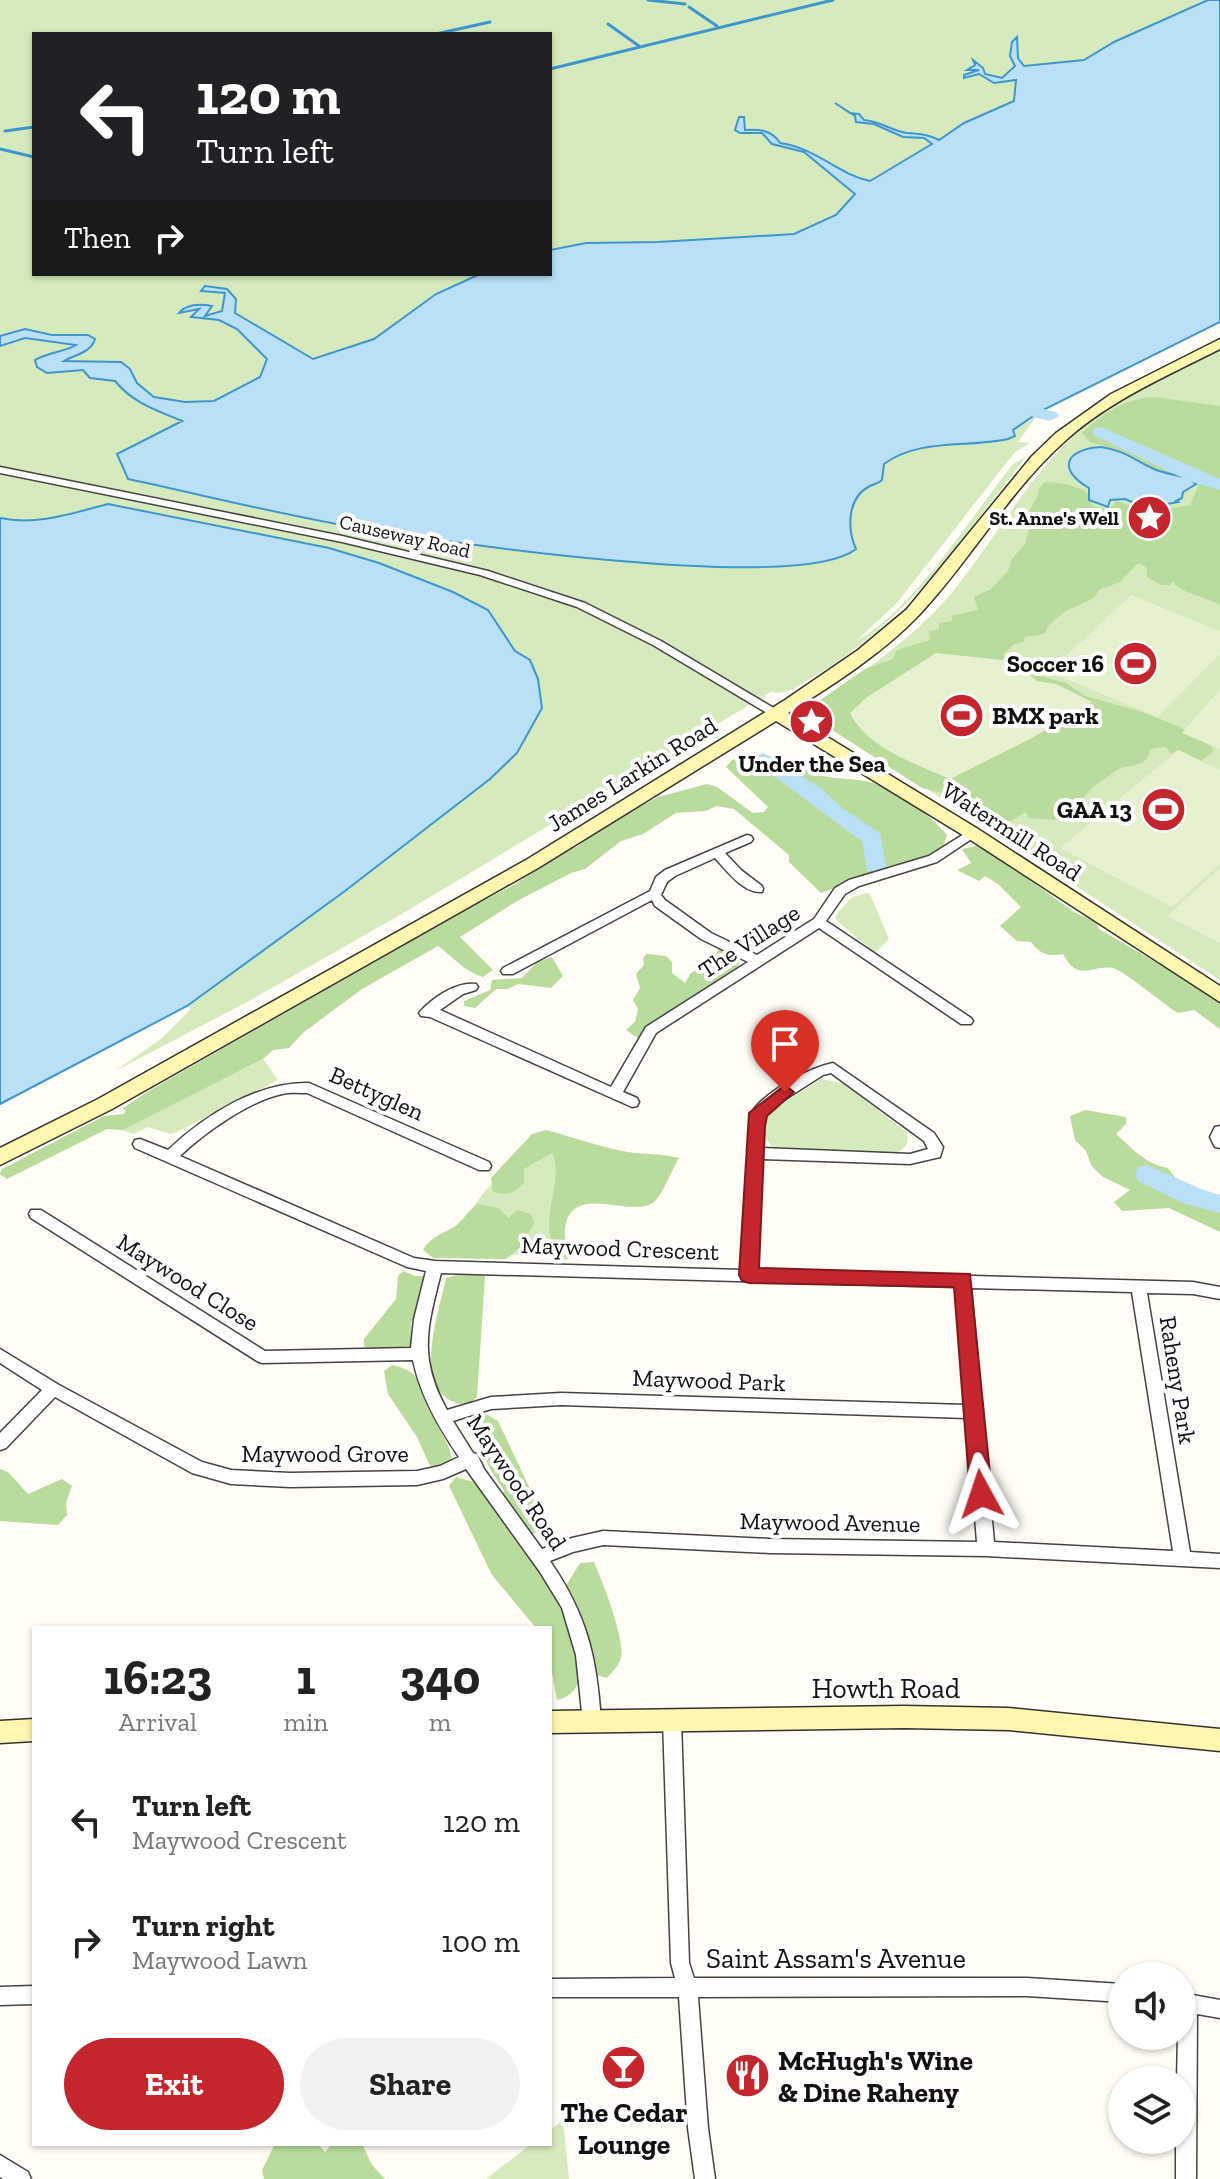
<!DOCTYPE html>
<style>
body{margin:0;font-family:"Zilla Slab",serif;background:#f2f2f2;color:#222;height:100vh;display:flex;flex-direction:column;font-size:30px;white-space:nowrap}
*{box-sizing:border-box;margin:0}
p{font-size:26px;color:#767676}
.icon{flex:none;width:44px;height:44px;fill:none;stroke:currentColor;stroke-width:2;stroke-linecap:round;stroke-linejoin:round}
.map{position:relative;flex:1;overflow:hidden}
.details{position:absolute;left:32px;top:1626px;width:520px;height:520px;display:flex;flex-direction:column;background:#fff;border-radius:0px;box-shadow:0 2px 6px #0004}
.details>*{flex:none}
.hud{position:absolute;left:32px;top:32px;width:520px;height:244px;border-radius:0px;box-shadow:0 2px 6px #0004;background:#202124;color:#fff;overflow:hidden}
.tools{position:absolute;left:1108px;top:1962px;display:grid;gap:16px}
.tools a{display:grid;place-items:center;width:88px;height:88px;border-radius:50%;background:#fff;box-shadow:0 2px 6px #0004;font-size:40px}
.pin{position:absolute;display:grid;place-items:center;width:68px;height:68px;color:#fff;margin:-82px -34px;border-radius:50% 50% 50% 0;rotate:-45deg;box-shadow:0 0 8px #0007}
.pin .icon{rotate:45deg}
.me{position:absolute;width:88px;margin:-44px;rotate:355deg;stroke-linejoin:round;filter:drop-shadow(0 0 6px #0008)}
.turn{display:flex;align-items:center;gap:28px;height:168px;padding:0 32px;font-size:36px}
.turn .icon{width:104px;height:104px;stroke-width:2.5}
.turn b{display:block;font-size:56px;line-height:68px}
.then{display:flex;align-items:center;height:76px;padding:0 32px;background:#0003;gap:16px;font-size:30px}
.eta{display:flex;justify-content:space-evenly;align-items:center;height:136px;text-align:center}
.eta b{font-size:48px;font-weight:700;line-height:56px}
.action{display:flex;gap:16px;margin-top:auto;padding:16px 32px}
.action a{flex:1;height:92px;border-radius:48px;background:#c4262e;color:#fff;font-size:32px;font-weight:700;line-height:92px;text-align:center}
.action a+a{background:#f2f2f2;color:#222}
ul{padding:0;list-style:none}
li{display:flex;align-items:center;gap:24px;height:120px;padding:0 32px}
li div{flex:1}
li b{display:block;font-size:30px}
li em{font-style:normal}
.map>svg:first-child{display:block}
.green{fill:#d5ebbd;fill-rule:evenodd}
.forest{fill:#b9dc9c}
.pitch{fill:#e6f2cf}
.water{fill:#b9e0f7;stroke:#3f96cf;stroke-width:2}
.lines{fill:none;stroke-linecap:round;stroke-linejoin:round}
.stream{stroke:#3f96cf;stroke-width:3}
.river{fill:#b9e0f7;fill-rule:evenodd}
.minor-casing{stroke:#444;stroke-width:3}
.secondary-casing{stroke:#333;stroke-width:3}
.minor{fill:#fff;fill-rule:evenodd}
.secondary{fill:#fff6b0;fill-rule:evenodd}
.route{fill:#c4262e;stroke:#7f191e;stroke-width:2}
.labels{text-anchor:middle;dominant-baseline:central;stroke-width:8;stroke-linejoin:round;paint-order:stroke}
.far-poi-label{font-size:20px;font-weight:bold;fill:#111;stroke:#fff;text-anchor:end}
.far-street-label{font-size:20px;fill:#111;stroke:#fff}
.poi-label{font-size:24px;font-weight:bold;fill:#111;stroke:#fff;text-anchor:end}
.street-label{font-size:24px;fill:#111;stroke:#fff}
.near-street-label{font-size:28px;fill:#111;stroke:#fff}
.near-poi-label{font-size:28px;font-weight:bold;fill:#111;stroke:#fff;text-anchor:start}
</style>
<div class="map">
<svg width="1220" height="2179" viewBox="0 0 1220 2179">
<rect width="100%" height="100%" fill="#fffdf5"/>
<!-- green -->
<g class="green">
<path d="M0,0H1220V322L1039,413L1018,442L1030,443L1014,453L897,603L856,641C916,608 970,517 1013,464L1026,457C960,541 909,620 815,676C800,684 788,696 771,692L400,915L247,1002L115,1071L161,1039L191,1009L186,1006L0,1104ZM34,34H550V274H34Z"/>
<path d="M1220,349V980L806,710C857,675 909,643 949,596C996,540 1030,470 1087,425C1126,393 1176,373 1220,349Z"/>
<path d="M867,893L870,894L889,939L875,953L836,920V915L852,897Z"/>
<path d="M263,1059L278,1080L177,1132L171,1134L148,1127L134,1134L123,1130Z"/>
<path d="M821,1079L843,1083L906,1132C911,1142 905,1149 896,1153L773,1147L764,1137L767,1118L773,1110Z"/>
<path d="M535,1140L565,1150L555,1256L441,1253L484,1192Z"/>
<path d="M563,2120L569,2179H486L531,2144H550V2130Z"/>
</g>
<!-- forest -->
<g class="forest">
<path d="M1154,397L1220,406V605C1206,597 1179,593 1173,581L1170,585H1161L1147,577V568L1138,563L1120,582L1099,590L1094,598L1064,612L1050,624L1044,634L1025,637L1024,641L1013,645L1003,655L1020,662L1037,675L1066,683L1085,696L1139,711L1178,726L1212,747L1213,752L1201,761L1178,750L1172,754L1165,747L1150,749C1148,771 1125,762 1114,772C1105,779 1091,787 1084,797L1087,803L1077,812L1065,807L1058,820L1029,818L1026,812L1000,827L953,796L922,788L806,713V710L865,669L893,659L897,650L930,640L929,631L939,629V623L953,621L951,616L978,610L974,597L991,589L1008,571L1012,559L1025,544L1030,527C1024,515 1031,509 1036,499C1039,494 1037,488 1044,483C1050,480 1079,486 1085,491C1088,494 1090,501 1093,506L1108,510L1117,501L1151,512L1190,505L1199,484L1156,470L1124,452L1090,442L1082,433C1101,414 1126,398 1154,397Z"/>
<path d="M755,754C780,756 796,767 820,775C836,780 853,778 869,782C898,789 928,813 947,835L942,850L821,893L789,862V855L734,809L716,806L706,811L676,813L643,834L621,841L585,869L571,873L517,901L460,937L493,970L483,977C465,972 453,957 438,946L362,989L304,1032L289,1048L273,1050L263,1059L123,1130L107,1129L7,1179L0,1174L2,1169L104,1116L124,1114L126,1111L123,1108L152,1089L460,913L515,884L562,853L578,846L593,832L658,797L707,784L717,787L753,813L764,812L768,807L726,767L732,760Z"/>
<path d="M981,845L1074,912L1096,922L1099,929L1220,1000V1029L1194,1010L1178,1013C1164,1005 1125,971 1113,968C1092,964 1079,984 1063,954C1048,957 1040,954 1031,942L1017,941L1000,926L1021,907L998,884L985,876L979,881L957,870L971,863L962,849Z"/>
<path d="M719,948L741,959L735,972L638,1038L626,1030L635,1022L638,1009L633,1000L640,988L636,974L644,965L643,958L647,954L666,956L672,962V973L685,983L691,973L714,960Z"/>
<path d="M552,957L563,976L551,988L518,984L508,989H496L475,1008L464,1006V1001L490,990L492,980L522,978L537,962Z"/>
<path d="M1085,1110L1126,1117V1124L1116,1134C1133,1149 1145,1164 1168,1168C1179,1186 1199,1195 1220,1201V1232L1169,1208L1122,1211L1114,1202L1130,1190L1103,1177L1091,1165L1086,1151L1075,1140L1070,1116Z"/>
<path d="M546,1130C573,1137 600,1147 628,1152C646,1155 661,1153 679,1158C673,1168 662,1195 655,1201C634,1221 572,1180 565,1228C564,1238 567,1250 568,1259L556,1261C553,1249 549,1236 549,1223C549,1201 562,1174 552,1153L524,1169V1183C514,1193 508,1196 493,1192L491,1178L532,1134Z"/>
<path d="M478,1204L498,1208L509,1218L517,1210L531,1214L534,1223L521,1247L506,1259L433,1258L423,1250C432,1236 440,1235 454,1227C463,1221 468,1210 478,1204Z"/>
<path d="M403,1271L415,1276H431L424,1302L411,1322L412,1345L408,1350L371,1352L364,1346V1339L396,1299L398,1276Z"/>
<path d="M466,1272L485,1276L477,1397C472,1403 462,1406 454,1402C412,1386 440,1309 446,1278Z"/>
<path d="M392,1365C424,1371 425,1393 435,1420C441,1435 450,1444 452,1460L447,1467L430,1466L417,1437L388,1394L384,1371Z"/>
<path d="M484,1413L498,1421L539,1508L540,1530L518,1542L546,1578L567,1584L580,1563L594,1562C602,1580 625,1639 621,1657C620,1665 612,1672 607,1678L581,1671C578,1688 573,1696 557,1700L550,1661V1628H536L492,1575L449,1486L456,1477L474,1482L489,1498L505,1492L490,1469L473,1430Z"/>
<path d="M0,1469L8,1472L28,1494L62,1479L72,1486L66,1503L67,1515L58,1525L0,1521Z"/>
<path d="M275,2144H318L325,2152L332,2144H362L372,2165L385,2179H264L262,2170Z"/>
</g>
<!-- pitch -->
<g class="pitch">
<path d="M1131,595L1220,631V654L1158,717L1049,672Z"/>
<path d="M936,653L1011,661L1037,681L1056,684L1092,702L1032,738L950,779C916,764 867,748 850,713L866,698Z"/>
<path d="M1220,689V749L1182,733Z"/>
<path d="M1178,750L1220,770V864L1172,907L1060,848Z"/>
<path d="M1220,868V943L1167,916Z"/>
</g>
<!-- water -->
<g class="water">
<path d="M1208,0H1220V322L1039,412L1013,430L1015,436L1008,439C968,448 919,438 884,464L882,480C879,483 874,484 870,486C847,497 847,529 856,549C798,595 437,541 353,527C278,514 203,495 128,479L117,454L182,421C156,410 133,403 115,381L90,378L83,370L47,373L37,367L35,360C48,352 65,352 76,345L25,338L0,346V336L25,329L52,335H88L95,339C91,353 74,355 64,361L121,362L130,369L137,383L154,397L185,402L214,401L260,377L267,359L237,329L219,320L191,317L199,309L179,313C187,303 201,304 212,306L205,316L222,311L225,293L201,291L205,286L227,289L236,299L235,313L313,359L374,339L436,294L480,274H550V250L586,243L658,242L794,234L836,215L855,194L804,152L772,144L762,133H740L735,130L739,117H744L745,130C759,129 772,130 780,143C819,149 835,173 870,181L932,144L924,138L903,137L874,124L856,122L855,116L835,103L850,113L859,114L864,120C880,121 892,131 907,133C920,134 928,134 939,140L964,123L1014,101L1016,80L994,83L979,74L964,78V75L979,70H967L975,65L973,60L983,68L985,74L1002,78L1015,66L1010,56L1012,42L1017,37L1018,58L1024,66L1084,60L1114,42Z"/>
<path d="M1101,447C1127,451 1133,460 1154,469C1167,475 1187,475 1196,484L1183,492L1182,498L1176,501L1178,502L1146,508L1125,499L1110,500L1108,507L1089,500V488C1056,469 1066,449 1101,447Z"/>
<path d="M108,504L329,548L379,563L453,592L488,610L515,651L530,660L538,679L542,708L517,753L490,779L345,891L187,1006L0,1104V518C36,526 73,513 108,504Z"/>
</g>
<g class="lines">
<!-- stream -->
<g class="stream">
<path d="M648,0L685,4"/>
<path d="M689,7L717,26"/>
<path d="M608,24L639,46"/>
<path d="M436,34L490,22"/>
<path d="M550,69L833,0"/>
<path d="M5,131L34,127"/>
<path d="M0,149L34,157"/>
</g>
<!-- river -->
<g class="river">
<path d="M1039,408L1056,412L1059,416L1050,421L1033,417L1030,413L1033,409Z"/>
<path d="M1101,427L1220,479V490L1189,481L1095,436L1092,432L1095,428Z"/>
<path d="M763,753L821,788L841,807L880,833L886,866L883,871H867L862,841C825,816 792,788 756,764L753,759Z"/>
<path d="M1147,1165L1201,1189L1220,1195V1213L1185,1204L1138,1181L1135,1174L1138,1167Z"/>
</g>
<defs>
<g id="minor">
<path d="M0,467L342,536L488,571L585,603L661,641L782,713L776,717L772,716L653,645L577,607L480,575L342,542L0,473Z"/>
<path d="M972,829L978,833L976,836L937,862L859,886L845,894L826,921L971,1018L973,1021L971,1024H961L819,928L656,1033L623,1092L637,1098L639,1102L637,1106L632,1107L430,1017L421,1016L419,1013C431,999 456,981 476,984L478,987L476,990L463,994L440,1010L611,1087L646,1027L748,962L701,939L655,906L652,900L513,974H503L501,971L503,968L650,891L656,877L665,870L747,835L751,836L753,839L751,842L725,853L741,870L762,886L763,889L762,892C744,894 726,870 715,858L675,876L667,882L661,895L665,900L711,933L757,955L814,919L835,888L849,880L929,856Z"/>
<path d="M833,1063L934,1133L943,1147L940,1157L910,1164L762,1159L757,1270L1193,1282L1220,1287V1299L1193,1294L1147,1293L1190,1552L1220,1554V1568L986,1556L770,1553L603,1545L573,1552L550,1561C587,1615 597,1657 601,1722L598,1728L592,1730L586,1728L583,1722L576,1655L562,1608L540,1572L466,1469L443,1479L417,1485L290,1487L231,1484L192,1473L55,1397L6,1448L0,1450V1433L42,1390L0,1363V1349L59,1385L202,1462L231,1470L290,1473L417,1471L440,1466L459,1457C439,1428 420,1395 413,1360L262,1363L257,1361L31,1218L29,1214L31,1210H41L265,1351L411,1348L414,1319L426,1271L407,1267L135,1148L133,1144L135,1140L140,1139L168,1150C205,1115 257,1082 309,1083L489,1162L491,1166L489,1170H479L307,1093C299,1093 290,1092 282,1094C249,1101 204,1133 180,1156L414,1258L435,1261L742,1270L751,1113C765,1092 808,1068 833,1063ZM831,1073L924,1141L928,1149L910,1154L762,1148L765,1115L770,1109L823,1075ZM441,1273L956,1287L966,1405L561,1393L491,1397L447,1410C418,1357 427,1328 441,1273ZM971,1288L1132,1292L1173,1551L994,1542ZM561,1405L967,1418L977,1542L770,1539L603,1531L572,1538L542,1549L484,1469L477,1454L473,1453L453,1421L491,1409Z"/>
<path d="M1220,1126V1148L1215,1147L1210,1137L1215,1127Z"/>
<path d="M672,1712L678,1714L681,1720L689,1963L694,1978H1027L1122,1984V2002L1027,1996L698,1997L708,2128L715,2179H695L688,2128L679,1997H550V1979L675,1978L671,1963L663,1720L666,1714Z"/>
<path d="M34,1986V2004L0,2005V1987Z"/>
<path d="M1182,1993L1220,2000V2018L1197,2014L1196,2179H1176V2140H1182V2080H1177L1178,2036H1182Z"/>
<path d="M0,2155L28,2172L31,2179H3L0,2177Z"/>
</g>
<g id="secondary">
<path d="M1220,339V349C1167,376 1108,401 1064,442C1008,492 971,560 919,615C883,653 833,685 788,713L978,829L1220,986V1002L966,837L776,721L538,868L112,1109L0,1165V1148L98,1099L526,860L785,700L858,650L907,609L1032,456L1056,433L1111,394Z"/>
<path d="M904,1706L1009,1708L1220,1729V1751L1009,1730L904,1728L550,1733V1711Z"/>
<path d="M34,1719V1741L0,1743V1721Z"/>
</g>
</defs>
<!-- minor casing -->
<use href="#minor" class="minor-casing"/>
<!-- secondary casing -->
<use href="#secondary" class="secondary-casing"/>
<!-- minor -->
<use href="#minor" class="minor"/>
<!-- secondary -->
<use href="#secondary" class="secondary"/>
</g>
<!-- route -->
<path class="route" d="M785,1085L794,1092L767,1116L765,1126L759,1268L970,1274L992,1494L988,1500L981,1503L974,1500L970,1494L954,1287L749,1283L742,1281L739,1275L749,1113Z"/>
<!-- icons -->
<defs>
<symbol id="sight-disc" viewBox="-11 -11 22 22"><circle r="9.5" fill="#c4262e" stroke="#fff"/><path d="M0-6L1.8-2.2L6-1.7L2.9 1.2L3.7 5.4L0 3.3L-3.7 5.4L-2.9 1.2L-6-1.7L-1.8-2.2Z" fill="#fff"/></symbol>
<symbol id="stadium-disc" viewBox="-11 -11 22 22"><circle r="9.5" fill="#c4262e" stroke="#fff"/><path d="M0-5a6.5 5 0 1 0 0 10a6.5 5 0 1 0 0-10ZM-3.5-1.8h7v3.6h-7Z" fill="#fff"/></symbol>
<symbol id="bar-disc" viewBox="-11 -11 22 22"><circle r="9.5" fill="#c4262e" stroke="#fff"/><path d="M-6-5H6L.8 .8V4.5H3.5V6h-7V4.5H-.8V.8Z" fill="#fff"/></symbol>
<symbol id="restaurant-disc" viewBox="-11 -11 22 22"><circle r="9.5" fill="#c4262e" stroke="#fff"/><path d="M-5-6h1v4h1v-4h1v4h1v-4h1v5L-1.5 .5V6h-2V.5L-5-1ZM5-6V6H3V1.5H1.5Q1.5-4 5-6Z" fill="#fff"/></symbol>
</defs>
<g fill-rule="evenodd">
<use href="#sight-disc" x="1124" y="492" width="51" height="51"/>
<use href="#stadium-disc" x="1110" y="638" width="51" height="51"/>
<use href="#stadium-disc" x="936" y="690" width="51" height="51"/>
<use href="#sight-disc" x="786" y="696" width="51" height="51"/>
<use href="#stadium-disc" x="1138" y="784" width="51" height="51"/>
<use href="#bar-disc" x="598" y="2042" width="51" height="51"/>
<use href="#restaurant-disc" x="722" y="2050" width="51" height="51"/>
</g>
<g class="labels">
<!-- far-poi labels -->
<g class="far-poi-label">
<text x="1119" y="518">St. Anne's Well</text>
</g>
<!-- far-street labels -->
<g class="far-street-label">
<text transform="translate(405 536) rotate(13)">Causeway Road</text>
</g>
<!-- poi labels -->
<g class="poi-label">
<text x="1104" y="663">Soccer 16</text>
<text x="992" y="715" text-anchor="start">BMX park</text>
<text x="812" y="763" text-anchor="middle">Under the Sea</text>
<text x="1132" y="809">GAA 13</text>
</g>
<!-- street labels -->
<g class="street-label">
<text transform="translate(632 774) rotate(-32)">James Larkin Road</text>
<text transform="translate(1012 831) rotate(33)">Watermill Road</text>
<text transform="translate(749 941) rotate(-33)">The Village</text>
<text transform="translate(377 1093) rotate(24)">Bettyglen</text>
<text transform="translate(620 1248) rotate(2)">Maywood Crescent</text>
<text transform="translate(188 1282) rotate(32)">Maywood Close</text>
<text transform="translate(709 1380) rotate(2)">Maywood Park</text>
<text transform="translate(1178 1380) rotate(81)">Raheny Park</text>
<text x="325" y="1453">Maywood Grove</text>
<text transform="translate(517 1482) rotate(56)">Maywood Road</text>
<text transform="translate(830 1522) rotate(1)">Maywood Avenue</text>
</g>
<!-- near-street labels -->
<g class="near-street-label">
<text x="886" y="1688">Howth Road</text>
<text x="836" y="1958">Saint Assam's Avenue</text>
</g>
<!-- near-poi labels -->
<g class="near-poi-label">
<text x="778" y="2060">McHugh's Wine<tspan x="778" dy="32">&amp; Dine Raheny</tspan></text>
<text x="624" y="2112" text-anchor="middle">The Cedar<tspan x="624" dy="32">Lounge</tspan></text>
</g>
</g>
</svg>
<div class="tools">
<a><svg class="icon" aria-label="sound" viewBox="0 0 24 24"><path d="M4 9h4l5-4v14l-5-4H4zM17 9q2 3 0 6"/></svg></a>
<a><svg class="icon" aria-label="layers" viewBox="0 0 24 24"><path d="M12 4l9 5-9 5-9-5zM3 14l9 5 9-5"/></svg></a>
</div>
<div class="pin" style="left:785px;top:1092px;background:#d93025"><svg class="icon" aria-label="arrive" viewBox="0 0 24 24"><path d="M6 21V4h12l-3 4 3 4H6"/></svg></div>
<svg class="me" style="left:981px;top:1494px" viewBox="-20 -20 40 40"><path d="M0-17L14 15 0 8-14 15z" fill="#c4262e" stroke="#fff" stroke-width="4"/></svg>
<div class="hud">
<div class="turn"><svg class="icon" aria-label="left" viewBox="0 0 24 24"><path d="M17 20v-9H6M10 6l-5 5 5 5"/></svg><div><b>120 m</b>Turn left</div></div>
<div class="then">Then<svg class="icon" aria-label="right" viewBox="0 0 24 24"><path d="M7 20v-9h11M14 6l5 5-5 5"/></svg></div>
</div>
<section class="details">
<div class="eta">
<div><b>16:23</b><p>Arrival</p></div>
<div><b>1</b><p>min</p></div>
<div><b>340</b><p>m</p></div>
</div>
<ul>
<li><svg class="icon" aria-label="left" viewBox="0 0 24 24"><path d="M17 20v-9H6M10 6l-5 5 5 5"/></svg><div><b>Turn left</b><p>Maywood Crescent</p></div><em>120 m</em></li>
<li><svg class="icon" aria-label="right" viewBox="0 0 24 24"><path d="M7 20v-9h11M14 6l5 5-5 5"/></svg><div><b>Turn right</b><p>Maywood Lawn</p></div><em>100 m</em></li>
</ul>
<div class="action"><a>Exit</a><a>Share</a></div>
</section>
</div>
